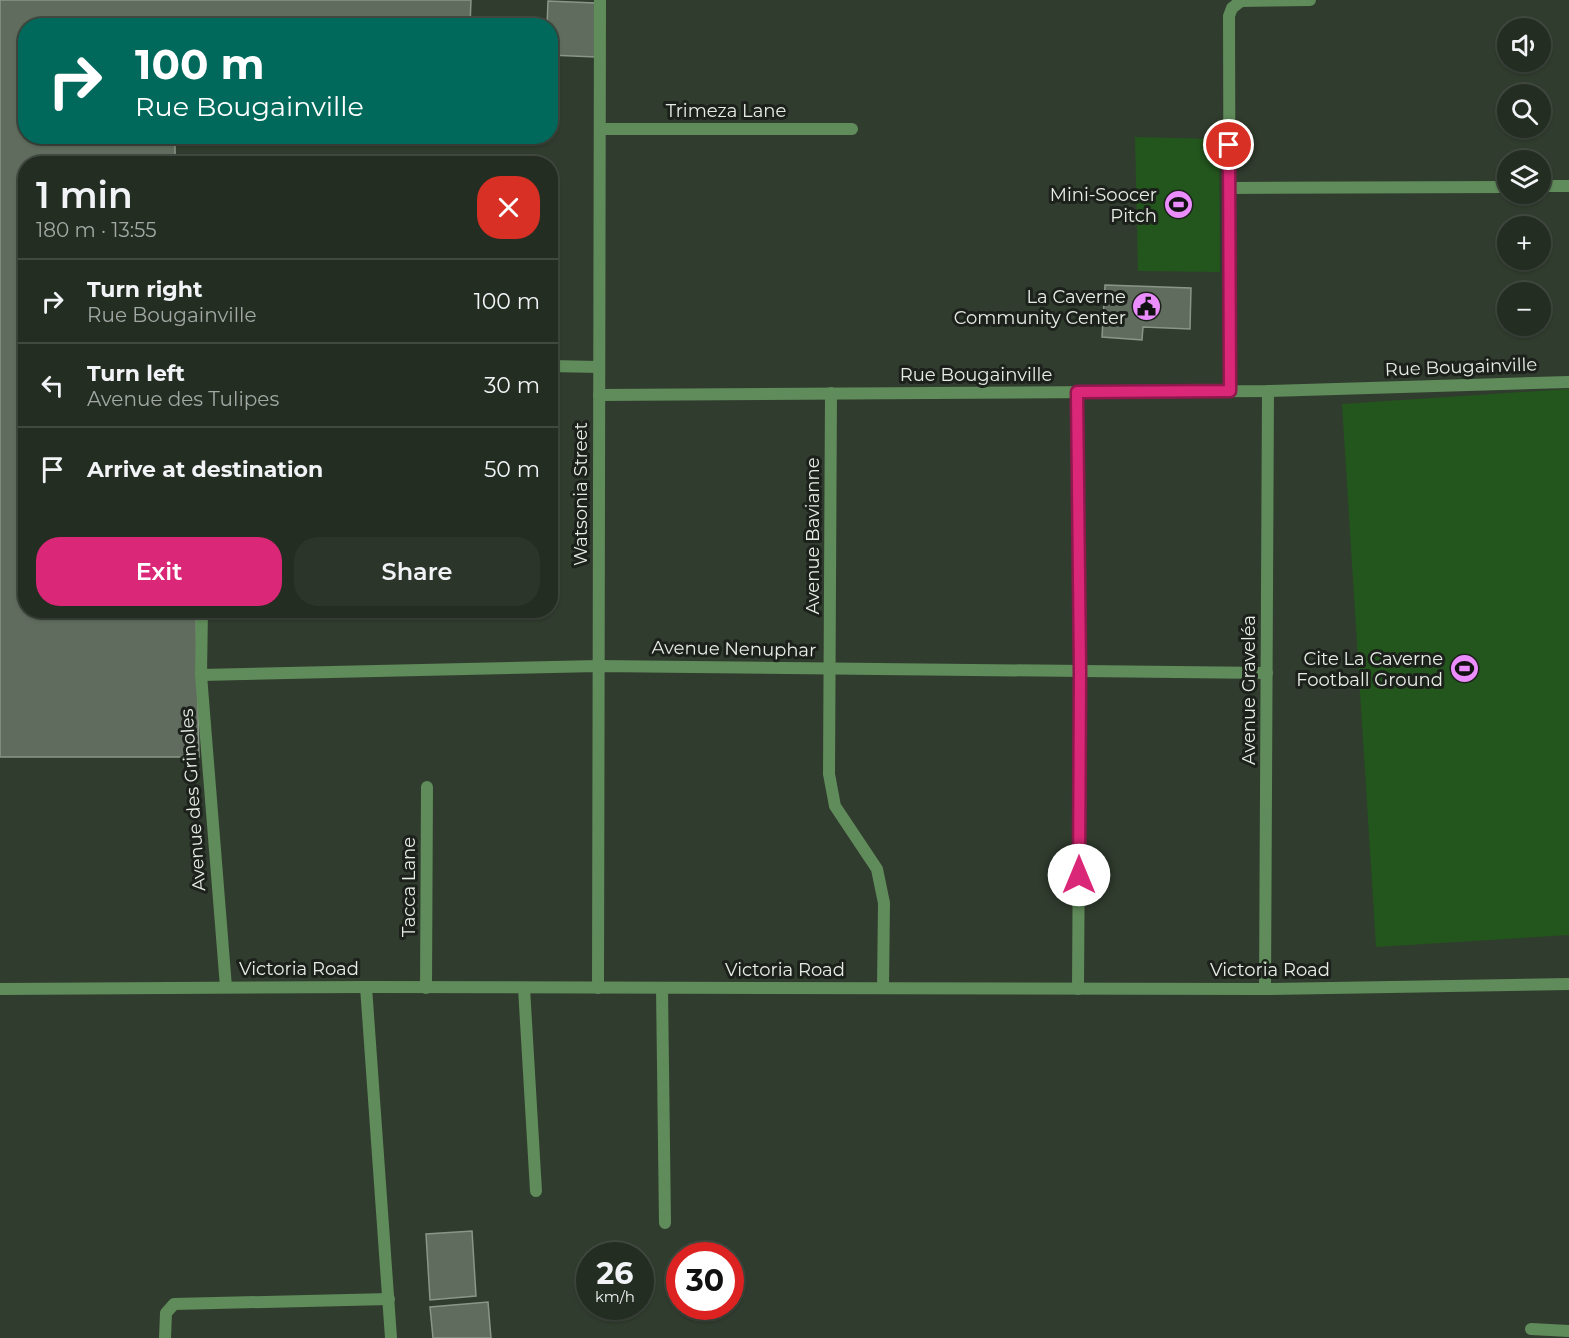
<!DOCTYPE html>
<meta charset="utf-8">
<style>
body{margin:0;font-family:Montserrat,sans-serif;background:#2c352a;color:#f1f3f6;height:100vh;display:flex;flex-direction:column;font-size:22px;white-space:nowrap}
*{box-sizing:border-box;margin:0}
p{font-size:20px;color:#a3a8a5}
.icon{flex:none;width:33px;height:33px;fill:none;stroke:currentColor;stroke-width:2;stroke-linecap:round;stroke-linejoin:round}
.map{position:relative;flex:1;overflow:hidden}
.panel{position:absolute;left:18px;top:156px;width:540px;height:462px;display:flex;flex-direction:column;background:#242d22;border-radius:24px;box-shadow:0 2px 4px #0004,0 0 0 2px #414940}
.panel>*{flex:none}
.guide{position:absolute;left:18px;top:18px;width:540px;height:126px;border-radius:24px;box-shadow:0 2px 4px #0004,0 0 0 2px #414940;background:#00695c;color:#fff;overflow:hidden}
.fabs{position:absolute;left:1497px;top:18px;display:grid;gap:12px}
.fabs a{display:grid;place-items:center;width:54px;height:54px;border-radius:50%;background:#242d22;box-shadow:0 2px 4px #0004,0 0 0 2px #414940;font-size:30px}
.speed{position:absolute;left:576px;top:1242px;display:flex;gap:12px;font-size:30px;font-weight:700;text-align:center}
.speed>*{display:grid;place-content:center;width:78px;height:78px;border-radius:50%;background:#242d22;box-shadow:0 2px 4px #0004,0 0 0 2px #414940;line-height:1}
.speed small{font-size:15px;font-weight:400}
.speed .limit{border:9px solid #d22;background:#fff;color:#111}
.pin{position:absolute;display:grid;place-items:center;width:51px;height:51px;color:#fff;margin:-26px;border:3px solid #fff;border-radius:50%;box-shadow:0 2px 6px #0007}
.me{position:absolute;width:66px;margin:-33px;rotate:0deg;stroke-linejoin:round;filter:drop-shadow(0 0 4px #0008)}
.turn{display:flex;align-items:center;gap:21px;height:126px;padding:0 18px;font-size:27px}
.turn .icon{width:78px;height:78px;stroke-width:2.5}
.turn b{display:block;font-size:42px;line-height:51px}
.round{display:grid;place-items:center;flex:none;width:63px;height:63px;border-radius:24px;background:#2c352a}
.overview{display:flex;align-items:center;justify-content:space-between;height:102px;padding:0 18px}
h1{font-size:36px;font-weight:600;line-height:45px}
.primary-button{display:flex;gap:12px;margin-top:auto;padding:12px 18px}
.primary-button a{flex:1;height:69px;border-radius:24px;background:#db2777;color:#fff;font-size:24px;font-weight:600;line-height:69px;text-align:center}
.primary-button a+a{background:#2c352a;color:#f1f3f6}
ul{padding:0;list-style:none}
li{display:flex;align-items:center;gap:18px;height:84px;padding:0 18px;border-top:2px solid #414940}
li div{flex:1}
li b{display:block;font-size:22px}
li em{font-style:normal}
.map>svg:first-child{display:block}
.green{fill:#23561d}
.building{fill:#606d5e;stroke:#899787;stroke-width:1.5}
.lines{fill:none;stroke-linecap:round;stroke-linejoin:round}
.minor{stroke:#608b5a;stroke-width:12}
.route-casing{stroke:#8e194d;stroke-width:15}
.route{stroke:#db2777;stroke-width:10}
.labels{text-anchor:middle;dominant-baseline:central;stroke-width:6;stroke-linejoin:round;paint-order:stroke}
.street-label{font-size:18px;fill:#e6ede5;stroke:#1c211b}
.poi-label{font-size:18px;fill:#e6ede5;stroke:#1c211b;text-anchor:end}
</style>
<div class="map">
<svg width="1569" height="1338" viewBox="0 0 1569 1338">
<rect width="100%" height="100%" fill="#303c2e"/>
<!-- green -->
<g class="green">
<path d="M1135,137L1219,139L1220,272L1138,271Z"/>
<path d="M1569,389V935L1376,947L1342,404Z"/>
</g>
<!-- building -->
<g class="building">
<path d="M0,0H471L470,26H26V136H280L175,138V164H26V610H196L199,757H0Z"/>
<path d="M548,1L595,3V57L550,55V26H547Z"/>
<path d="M1105,285L1191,288L1190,329L1143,327L1142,340L1102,337Z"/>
<path d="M472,1231L476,1296L430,1300L426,1234Z"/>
<path d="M488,1302L491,1338H433L430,1307Z"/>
</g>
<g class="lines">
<!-- minor -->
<g class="minor">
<path d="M600,129H852"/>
<path d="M1540,186H1569"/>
<path d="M1229,188L1508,187"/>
<path d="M550,366L599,367"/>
<path d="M1230,391L1229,16L1232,8L1241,1L1310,0"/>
<path d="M1077,392L1080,672L1078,989"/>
<path d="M831,393L829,774L835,806L877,869L884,903L883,988"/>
<path d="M599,395L1268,391L1569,382"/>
<path d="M202,610L201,675L226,987"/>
<path d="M201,675L598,666L1267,673"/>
<path d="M366,987L391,1338"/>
<path d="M426,988L427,787"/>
<path d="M524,988L536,1191"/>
<path d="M598,988L600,0"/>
<path d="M662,988L665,1223"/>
<path d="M0,989L366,987L1265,989L1569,984"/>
<path d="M1265,989L1268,391"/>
<path d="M1531,1329L1569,1331"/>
<path d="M165,1338L166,1313L174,1304L389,1299"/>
</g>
</g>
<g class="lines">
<defs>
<path id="route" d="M1079,875L1080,672L1077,392L1230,391L1229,145"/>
</defs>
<!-- route casing -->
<use href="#route" class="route-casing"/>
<!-- route -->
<use href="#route" class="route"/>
</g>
<!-- icons -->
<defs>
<symbol id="stadium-disc" viewBox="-11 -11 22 22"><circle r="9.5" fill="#eb8dfc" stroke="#1c211b"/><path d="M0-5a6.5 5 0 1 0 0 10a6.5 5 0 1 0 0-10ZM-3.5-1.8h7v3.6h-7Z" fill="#111"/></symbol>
<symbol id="civic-disc" viewBox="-11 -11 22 22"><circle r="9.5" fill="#eb8dfc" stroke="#1c211b"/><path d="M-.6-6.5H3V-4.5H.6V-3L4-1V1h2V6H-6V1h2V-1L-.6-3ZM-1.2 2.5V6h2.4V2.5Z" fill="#111"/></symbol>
</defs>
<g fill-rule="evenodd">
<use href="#stadium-disc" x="1162" y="188" width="33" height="33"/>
<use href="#civic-disc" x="1130" y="290" width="33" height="33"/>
<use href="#stadium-disc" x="1448" y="652" width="33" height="33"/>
</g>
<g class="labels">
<!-- street labels -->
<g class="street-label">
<text x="726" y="111">Trimeza Lane</text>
<text transform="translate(1461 367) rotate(-2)">Rue Bougainville</text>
<text x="976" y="375">Rue Bougainville</text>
<text transform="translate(581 494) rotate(-90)">Watsonia Street</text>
<text transform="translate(813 536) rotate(-90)">Avenue Bavianne</text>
<text transform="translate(734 649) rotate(1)">Avenue Nenuphar</text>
<text transform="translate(1249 690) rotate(-90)">Avenue Graveléa</text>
<text transform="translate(193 800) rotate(-94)">Avenue des Grinoles</text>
<text transform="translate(409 887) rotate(-90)">Tacca Lane</text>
<text x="299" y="969">Victoria Road</text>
<text x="785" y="970">Victoria Road</text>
<text x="1270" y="970">Victoria Road</text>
</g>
<!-- poi labels -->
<g class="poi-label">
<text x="1157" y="195">Mini-Soocer<tspan x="1157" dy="21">Pitch</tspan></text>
<text x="1126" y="297">La Caverne<tspan x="1126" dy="21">Community Center</tspan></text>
<text x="1443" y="659">Cite La Caverne<tspan x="1443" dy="21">Football Ground</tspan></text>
</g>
</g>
</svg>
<div class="fabs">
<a><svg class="icon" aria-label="sound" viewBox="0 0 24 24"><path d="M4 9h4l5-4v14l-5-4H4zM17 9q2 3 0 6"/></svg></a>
<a><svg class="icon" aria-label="search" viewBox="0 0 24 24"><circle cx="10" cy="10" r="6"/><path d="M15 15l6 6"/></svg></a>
<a><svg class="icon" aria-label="layers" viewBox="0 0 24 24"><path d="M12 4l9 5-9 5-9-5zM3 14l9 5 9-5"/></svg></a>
<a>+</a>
<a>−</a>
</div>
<div class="speed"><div>26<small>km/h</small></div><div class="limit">30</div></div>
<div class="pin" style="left:1229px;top:145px;background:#d93025"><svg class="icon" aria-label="arrive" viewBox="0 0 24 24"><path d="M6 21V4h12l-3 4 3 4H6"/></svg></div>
<svg class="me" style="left:1079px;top:875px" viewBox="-20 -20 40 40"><circle r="19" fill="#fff"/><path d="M0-13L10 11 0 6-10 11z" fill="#db2777"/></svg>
<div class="guide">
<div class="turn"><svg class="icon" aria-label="right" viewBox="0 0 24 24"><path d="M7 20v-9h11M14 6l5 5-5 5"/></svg><div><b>100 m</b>Rue Bougainville</div></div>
</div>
<section class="panel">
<div class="overview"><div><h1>1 min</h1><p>180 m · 13:55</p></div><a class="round" style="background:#d93025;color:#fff"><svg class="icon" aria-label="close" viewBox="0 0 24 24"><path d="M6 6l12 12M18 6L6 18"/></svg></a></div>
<ul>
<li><svg class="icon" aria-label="right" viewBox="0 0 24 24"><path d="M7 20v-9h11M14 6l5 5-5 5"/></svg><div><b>Turn right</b><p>Rue Bougainville</p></div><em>100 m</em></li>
<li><svg class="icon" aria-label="left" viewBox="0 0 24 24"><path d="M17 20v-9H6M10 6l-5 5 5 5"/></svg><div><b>Turn left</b><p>Avenue des Tulipes</p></div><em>30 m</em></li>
<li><svg class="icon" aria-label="arrive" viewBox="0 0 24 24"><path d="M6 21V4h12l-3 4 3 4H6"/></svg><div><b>Arrive at destination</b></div><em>50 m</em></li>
</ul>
<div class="primary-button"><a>Exit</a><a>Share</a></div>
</section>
</div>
